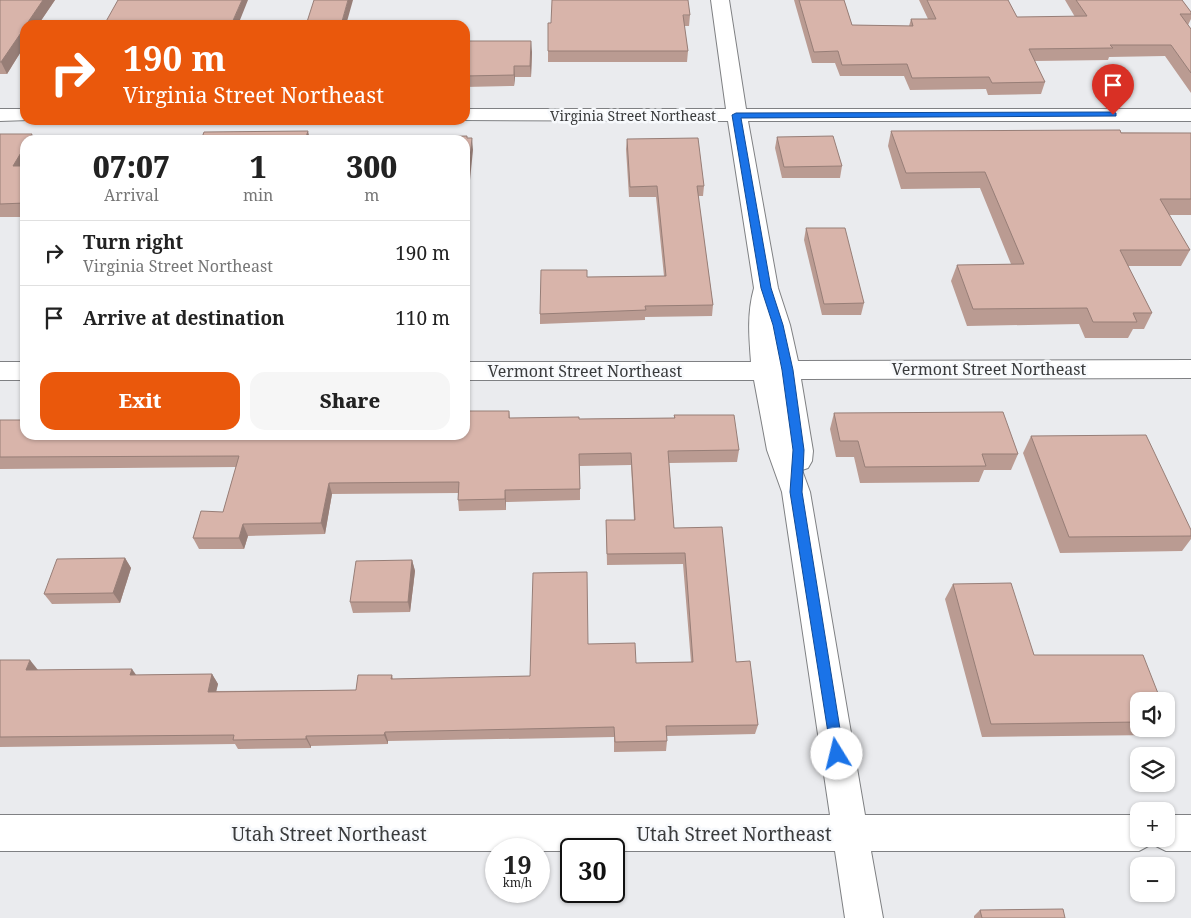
<!DOCTYPE html>
<meta charset="utf-8">
<style>
body{margin:0;font-family:"Noto Serif",serif;background:#f6f6f6;color:#222;height:100vh;display:flex;flex-direction:column;font-size:19px;white-space:nowrap}
*{box-sizing:border-box;margin:0}
p{font-size:16px;color:#767676}
.icon{flex:none;width:28px;height:28px;fill:none;stroke:currentColor;stroke-width:2;stroke-linecap:round;stroke-linejoin:round}
.map{position:relative;flex:1;overflow:hidden}
.details{position:absolute;left:20px;top:135px;width:450px;height:305px;display:flex;flex-direction:column;background:#fff;border-radius:15px;box-shadow:0 1px 4px #0004}
.details>*{flex:none}
.hud{position:absolute;left:20px;top:20px;width:450px;height:105px;border-radius:15px;box-shadow:0 1px 4px #0004;background:#ea580c;color:#fff;overflow:hidden}
.fabs{position:absolute;left:1130px;top:692px;display:grid;gap:10px}
.fabs a{display:grid;place-items:center;width:45px;height:45px;border-radius:10px;background:#fff;box-shadow:0 1px 4px #0004;font-size:25px}
.speed{position:absolute;left:485px;top:838px;display:flex;gap:10px;font-size:25px;font-weight:700;text-align:center}
.speed>*{display:grid;place-content:center;width:65px;height:65px;border-radius:50%;background:#fff;box-shadow:0 1px 4px #0004;line-height:1}
.speed small{font-size:12px;font-weight:400}
.speed .limit{border:2px solid #111;border-radius:8px;background:#fff;color:#111}
.pin{position:absolute;display:grid;place-items:center;width:42px;height:42px;color:#fff;margin:-51px -21px;border-radius:50% 50% 50% 0;rotate:-45deg;box-shadow:0 0 5px #0007}
.pin .icon{rotate:45deg}
.me{position:absolute;width:55px;margin:-28px;rotate:351deg;stroke-linejoin:round;filter:drop-shadow(0 0 4px #0008)}
.turn{display:flex;align-items:center;gap:18px;height:105px;padding:0 20px;font-size:22px}
.turn .icon{width:65px;height:65px;stroke-width:2.5}
.turn b{display:block;font-size:35px;line-height:42px}
.eta{display:flex;justify-content:space-evenly;align-items:center;height:85px;text-align:center}
.eta b{font-size:30px;font-weight:800;line-height:35px}
.action{display:flex;gap:10px;margin-top:auto;padding:10px 20px}
.action a{flex:1;height:58px;border-radius:15px;background:#ea580c;color:#fff;font-size:20px;font-weight:800;line-height:58px;text-align:center}
.action a+a{background:#f6f6f6;color:#222}
ul{padding:0;list-style:none}
li{display:flex;align-items:center;gap:15px;height:65px;padding:0 20px;border-top:1px solid #e0e0e0}
li div{flex:1}
li b{display:block;font-size:19px}
li em{font-style:normal}
.map>svg:first-child{display:block}
.lines{fill:none;stroke-linecap:round;stroke-linejoin:round}
.minor-casing{stroke:#7f8083;stroke-width:2}
.minor{fill:#fff;fill-rule:evenodd}
.wall{fill:#ba9b92}
.shaded-wall{fill:#977e77}
.building{fill:#d8b4aa;stroke:#977e77}
.route{fill:#1a73e8;stroke:#114b97}
.labels{text-anchor:middle;dominant-baseline:central;stroke-width:5;stroke-linejoin:round;paint-order:stroke}
.far-street-label{font-size:14px;fill:#3a3b3c;stroke:#f7f9fc}
.street-label{font-size:16px;fill:#3a3b3c;stroke:#f7f9fc}
.near-street-label{font-size:19px;fill:#3a3b3c;stroke:#f7f9fc}
</style>
<div class="map">
<svg width="1191" height="918" viewBox="0 0 1191 918">
<rect width="100%" height="100%" fill="#eaebee"/>
<g class="lines">
<defs>
<g id="minor">
<path d="M711,0H729L746,109H1191V121H748L778,288L790,325L798,361L1191,360V378L801,379L813,451L812,461L808,468L802,470L810,492L865,815H1139V839H1166V815H1191V851H1166L1152,844L1139,851H871L883,918H845L835,851H614V849H571V851H539V849H496V851H0V815H830L782,492L767,450L754,380H465V362H751C749,336 747,313 754,288L728,121L461,120H465V109H726Z"/>
<path d="M0,109H25V120H29L0,121Z"/>
<rect x="0" y="362" width="25" height="18"/>
</g>
</defs>
<!-- minor casing -->
<use href="#minor" class="minor-casing"/>
<!-- minor -->
<use href="#minor" class="minor"/>
</g>
<!-- wall -->
<g class="wall">
<path d="M0,0H55L38,25H25V45L7,74H0Z"/>
<path d="M794,0H844L852,25L909,26L911,19H928L919,0H1008L1017,17H1075L1065,0H1182L1191,12V19L1188,25L1191,29V93L1165,56L1109,57L1108,60L1034,61L1045,82L1041,94L988,95L986,89L910,90L904,76H840L835,63H812Z"/>
<path d="M690,15L689,26H684L688,51L687,62H548V23Z"/>
<path d="M465,41L532,52L531,77H515L514,86L465,87Z"/>
<path d="M891,131L1191,133V215H1169L1190,250L1181,266H1128L1152,313L1144,329H1133L1128,338H1085L1079,324L967,326L951,281L957,265L1011,264L980,188L901,189L888,146Z"/>
<path d="M0,134L25,140V217H0Z"/>
<path d="M777,137L842,166L840,178H782L775,148Z"/>
<path d="M627,139L704,186L703,196H698L713,305L712,316L645,317V320L540,324V314L587,277L664,276L656,197H629L626,149Z"/>
<path d="M806,228L864,303L861,315H822L804,240Z"/>
<path d="M509,411L510,418L579,419L674,418V415L739,450L737,462L669,463L674,528L736,662L758,725L755,734L667,736V741L666,751L614,752V737L388,741V744L311,746V748L238,749L235,744L0,747V660L38,670L137,675L212,674L218,684L216,691L356,690L392,675L393,679L530,676L588,644L636,663L691,662L683,564L607,565L606,520H634L631,465L580,466V500L506,502V510L459,511L458,500V493L332,494L325,534L248,536L244,549H199L193,538L223,512L236,467L0,469V420L465,435Z"/>
<path d="M834,413L1018,454L1011,470H984L979,482L860,483L854,457H836L830,429Z"/>
<path d="M1031,436L1191,530V539L1182,551L1060,553L1023,453Z"/>
<path d="M125,558L131,568L120,603L52,604L44,594Z"/>
<path d="M412,560L415,571L410,612L353,613L350,602Z"/>
<path d="M953,584L1034,655L1139,701V729H1162L1156,735L982,737L945,599Z"/>
<path d="M980,910L1065,918H974V916Z"/>
</g>
<!-- shaded-wall -->
<g class="shaded-wall">
<path d="M43,0H55L38,25H26Z"/>
<path d="M242,0H248L238,25H231Z"/>
<path d="M348,0H353L346,25H341Z"/>
<path d="M25,27V45L7,74L1,62Z"/>
<path d="M531,41L532,52L531,77L530,66Z"/>
<path d="M514,66L515,77L514,86Z"/>
<path d="M308,131L310,140H305Z"/>
<path d="M32,134L35,140H28Z"/>
<path d="M472,138L473,150L466,220L465,207Z"/>
<path d="M25,146V170L13,166Z"/>
<path d="M329,483L332,494L325,534L321,523Z"/>
<path d="M505,490L506,502V510L505,499Z"/>
<path d="M243,524L248,536L244,549L239,538Z"/>
<path d="M125,558L131,568L120,603L113,593Z"/>
<path d="M412,560L415,571L410,612L408,602Z"/>
<path d="M30,660L38,670H26Z"/>
<path d="M132,669L139,679L130,675Z"/>
<path d="M212,674L218,684L214,701L208,692Z"/>
<path d="M385,732L388,741V744L384,735Z"/>
<path d="M306,736L311,746V748L306,739Z"/>
</g>
<!-- building -->
<g class="building">
<path d="M0,0H43L26,25H25V27L1,62H0Z"/>
<path d="M118,0H242L231,25H104Z"/>
<path d="M314,0H348L341,25H306Z"/>
<path d="M552,0H688L690,15H683L688,51H548V23H551Z"/>
<path d="M799,0H844L852,25L913,26L911,19H936L927,0H1008L1017,17L1087,16L1076,0H1182L1191,12V14H1180L1191,29V73L1171,45H1110L1113,48L1029,49L1045,82L992,83L989,77L912,78L907,64L842,65L838,51L814,52Z"/>
<path d="M465,41H531L530,66H514V75L465,76Z"/>
<path d="M1120,130L1121,133H1191V199H1160L1190,250H1120L1152,313H1133L1137,322H1093L1087,308L973,309L957,265L1024,264L985,172L906,173L891,131Z"/>
<path d="M308,131L305,140H201L204,132Z"/>
<path d="M0,134H32L28,140H25V146L13,166H25V203L0,204Z"/>
<path d="M467,136V138H472L465,207V140H390V138Z"/>
<path d="M833,136L842,166L784,167L777,137Z"/>
<path d="M698,138L704,186H697L713,305L645,306L646,310L540,314L541,270H587V277L666,276L657,186L630,187L627,139Z"/>
<path d="M806,228H845L864,303L824,304Z"/>
<path d="M465,411H509V418L579,417V419L675,418L674,415H734L739,450L668,451L674,528L722,527L736,662L750,661L758,725L666,726L667,741L615,742L614,727L385,732L384,735L306,736V739L233,740L234,735L0,737V660H30L26,670L132,669L130,675L212,674L208,692L356,690L358,675H392L391,679L530,676L533,573L587,572L588,644L635,643L636,663L693,662L685,553L607,554L606,520H635L631,453L579,454L580,489L505,490V499L458,500L459,482L329,483L321,523L243,524L239,538H193L201,511L223,512L239,456L0,457V420H25V435H465Z"/>
<path d="M1003,412L1018,454H982L986,466L865,467L858,441H840L834,413Z"/>
<path d="M1146,435L1191,530V536L1069,537L1031,436Z"/>
<path d="M125,558L113,593L44,594L57,559Z"/>
<path d="M412,560L408,602H350L356,561Z"/>
<path d="M1011,583L1034,655H1143L1161,701H1139V722L991,724L953,584Z"/>
<path d="M1166,715L1169,722H1166Z"/>
<path d="M1063,909L1065,918H982L980,910Z"/>
</g>
<!-- route -->
<path class="route" d="M1113,112L1116,113V116L741,118L771,288L783,325L793,370L804,450L802,492L844,754L842,758L837,760L832,758L790,492L793,450L782,370L773,325L761,288L732,115L736,113Z"/>
<g class="labels">
<!-- far-street labels -->
<g class="far-street-label">
<text x="633" y="115">Virginia Street Northeast</text>
</g>
<!-- street labels -->
<g class="street-label">
<text x="989" y="369">Vermont Street Northeast</text>
<text x="585" y="371">Vermont Street Northeast</text>
</g>
<!-- near-street labels -->
<g class="near-street-label">
<text x="329" y="834">Utah Street Northeast</text>
<text x="734" y="834">Utah Street Northeast</text>
</g>
</g>
</svg>
<div class="fabs">
<a><svg class="icon" aria-label="sound" viewBox="0 0 24 24"><path d="M4 9h4l5-4v14l-5-4H4zM17 9q2 3 0 6"/></svg></a>
<a><svg class="icon" aria-label="layers" viewBox="0 0 24 24"><path d="M12 4l9 5-9 5-9-5zM3 14l9 5 9-5"/></svg></a>
<a>+</a>
<a>−</a>
</div>
<div class="speed"><div>19<small>km/h</small></div><div class="limit">30</div></div>
<div class="pin" style="left:1113px;top:115px;background:#d93025"><svg class="icon" aria-label="arrive" viewBox="0 0 24 24"><path d="M6 21V4h12l-3 4 3 4H6"/></svg></div>
<svg class="me" style="left:837px;top:754px" viewBox="-20 -20 40 40"><circle r="19" fill="#fff"/><path d="M0-13L10 11 0 6-10 11z" fill="#1a73e8"/></svg>
<div class="hud">
<div class="turn"><svg class="icon" aria-label="right" viewBox="0 0 24 24"><path d="M7 20v-9h11M14 6l5 5-5 5"/></svg><div><b>190 m</b>Virginia Street Northeast</div></div>
</div>
<section class="details">
<div class="eta">
<div><b>07:07</b><p>Arrival</p></div>
<div><b>1</b><p>min</p></div>
<div><b>300</b><p>m</p></div>
</div>
<ul>
<li><svg class="icon" aria-label="right" viewBox="0 0 24 24"><path d="M7 20v-9h11M14 6l5 5-5 5"/></svg><div><b>Turn right</b><p>Virginia Street Northeast</p></div><em>190 m</em></li>
<li><svg class="icon" aria-label="arrive" viewBox="0 0 24 24"><path d="M6 21V4h12l-3 4 3 4H6"/></svg><div><b>Arrive at destination</b></div><em>110 m</em></li>
</ul>
<div class="action"><a>Exit</a><a>Share</a></div>
</section>
</div>
